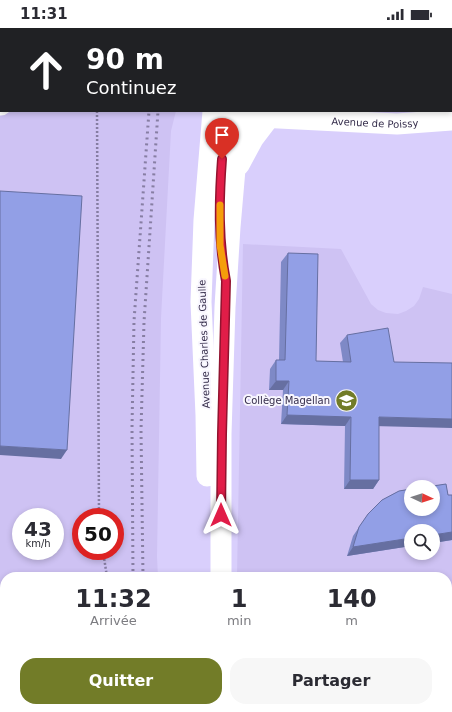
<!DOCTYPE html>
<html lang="fr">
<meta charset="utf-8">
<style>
body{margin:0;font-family:"DejaVu Sans",sans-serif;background:#f7f7f7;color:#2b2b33;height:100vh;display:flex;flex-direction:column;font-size:15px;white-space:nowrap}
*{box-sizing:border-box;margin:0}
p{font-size:13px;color:#7c7c81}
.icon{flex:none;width:22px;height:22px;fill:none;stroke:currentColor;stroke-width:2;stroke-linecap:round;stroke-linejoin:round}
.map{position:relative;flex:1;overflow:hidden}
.details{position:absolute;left:0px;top:544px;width:452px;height:140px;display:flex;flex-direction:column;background:#fff;border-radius:16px 16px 0 0;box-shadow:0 2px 6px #0003}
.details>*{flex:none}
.hud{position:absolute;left:0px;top:0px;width:452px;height:84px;box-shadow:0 2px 6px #0003;background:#202124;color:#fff;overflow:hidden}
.needle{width:26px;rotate:94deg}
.tools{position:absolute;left:404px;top:452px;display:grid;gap:8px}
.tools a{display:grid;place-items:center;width:36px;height:36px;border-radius:50%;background:#fff;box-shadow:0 2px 6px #0003;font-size:20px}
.speed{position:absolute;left:12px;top:480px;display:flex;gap:8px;font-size:20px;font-weight:700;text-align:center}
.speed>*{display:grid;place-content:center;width:52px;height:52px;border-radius:50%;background:#fff;box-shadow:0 2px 6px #0003;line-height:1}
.speed small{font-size:10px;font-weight:400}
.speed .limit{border:6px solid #d22;background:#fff;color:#111}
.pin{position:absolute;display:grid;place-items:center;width:34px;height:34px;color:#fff;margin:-41px -17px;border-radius:50% 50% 50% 0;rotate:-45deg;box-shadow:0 0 4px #0007}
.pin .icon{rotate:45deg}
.me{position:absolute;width:44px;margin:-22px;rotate:0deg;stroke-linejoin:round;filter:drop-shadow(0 0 3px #0008)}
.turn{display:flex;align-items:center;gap:14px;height:84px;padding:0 20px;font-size:18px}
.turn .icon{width:52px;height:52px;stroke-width:2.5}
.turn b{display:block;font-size:28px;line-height:34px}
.eta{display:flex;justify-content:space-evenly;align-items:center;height:68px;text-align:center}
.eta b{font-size:24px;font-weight:700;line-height:28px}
.action{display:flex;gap:8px;margin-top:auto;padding:8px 20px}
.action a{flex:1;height:46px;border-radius:16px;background:#727c28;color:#fff;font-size:16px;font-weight:700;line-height:46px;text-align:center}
.action a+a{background:#f7f7f7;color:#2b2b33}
.status{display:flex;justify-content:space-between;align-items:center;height:28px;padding:0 20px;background:#fff;direction:ltr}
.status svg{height:11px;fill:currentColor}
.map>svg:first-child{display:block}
.built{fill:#cec2f3;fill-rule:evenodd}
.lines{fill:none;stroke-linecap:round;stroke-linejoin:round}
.path{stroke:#867da2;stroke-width:2.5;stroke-dasharray:2 2;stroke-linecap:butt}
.lane{stroke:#fff;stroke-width:7}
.street{stroke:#fff;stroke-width:15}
.secondary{stroke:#fff;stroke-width:21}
.rail{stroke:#877ea3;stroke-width:3;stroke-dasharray:2 4;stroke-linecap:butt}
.wall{fill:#7e89c6}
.shaded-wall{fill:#666fa1}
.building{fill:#929fe6;stroke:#666fa1}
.route-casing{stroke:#92132f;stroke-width:10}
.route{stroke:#e11d48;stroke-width:7}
.slow{stroke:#f59e0b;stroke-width:7}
.labels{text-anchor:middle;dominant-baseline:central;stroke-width:4;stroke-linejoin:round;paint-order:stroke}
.street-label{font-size:10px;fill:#352d4b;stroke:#f8f6fe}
.poi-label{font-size:10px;fill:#352d4b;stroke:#f8f6fe;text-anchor:end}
</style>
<div class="status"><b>11:31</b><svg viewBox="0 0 49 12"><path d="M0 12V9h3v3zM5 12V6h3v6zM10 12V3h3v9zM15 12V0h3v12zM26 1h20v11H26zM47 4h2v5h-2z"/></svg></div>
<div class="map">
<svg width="452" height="684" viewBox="0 0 452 684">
<rect width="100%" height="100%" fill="#d9cffc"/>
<!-- built -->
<g class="built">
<path d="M0,0H194L1,1V83H176L171,103L161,290L157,529L158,549H5V679H165L166,684H0ZM21,489H55V523H21ZM81,489H115V523H81Z"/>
<path d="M243,216L341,221L371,276L378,282L386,285L398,286L406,283L414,278L419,271L423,259L452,266V560L447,559V549L237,548ZM411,459H433V481H411ZM411,503H433V525H411Z"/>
</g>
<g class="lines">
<!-- path -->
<g class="path">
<path d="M116,1V0"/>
<path d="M97,83L99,489"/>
<path d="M103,523L107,549"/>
<path d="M117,679V684"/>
</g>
<!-- lane -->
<path class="lane" d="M0,7H1"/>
<!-- street -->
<path class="street" d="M447,577H452"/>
<!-- secondary -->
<g class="secondary">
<path d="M233,0V1"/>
<path d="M212,1V0"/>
<path d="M249,1V0"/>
<path d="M0,77H1"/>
<path id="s1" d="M226,83L239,88L397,96L452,92"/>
<path d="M239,137L253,111L269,90"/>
<path d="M207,448L206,387L201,274L204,192L213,83"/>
<path d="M221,549V406L225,279L230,199L240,83"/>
<path d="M227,679V684"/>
</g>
<!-- rail -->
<g class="rail">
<path d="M159,1V0"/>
<path d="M168,1V0"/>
<path d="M133,549L132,400L134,293L149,83"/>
<path d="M143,549L141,402L144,294L158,83"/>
<path d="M139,679L140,684"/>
<path d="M148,679V684"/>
</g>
</g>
<!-- wall -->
<g class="wall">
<path d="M420,0H452V18L451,17V1H421Z"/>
<path d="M288,225L316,333L343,334L340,315L347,307L379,398V452L373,461H344L345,398L281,396L283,362H269L270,341L276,332H279L281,234Z"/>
<path d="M446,456L448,467H452V512L433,515V503H411V518L347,528L353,508L368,486L382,472L399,463L411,461V481H433V459H426Z"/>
<path d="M243,679H344L340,684H244Z"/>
</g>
<!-- shaded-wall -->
<g class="shaded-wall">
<path d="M7,0H63L62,1H20Z"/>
<path d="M276,353H289L283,362H269Z"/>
<path d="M287,387L351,389L345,398L281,396Z"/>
<path d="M379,389L452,391V400L373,398Z"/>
<path d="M0,418L67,422L61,431L0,427Z"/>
<path d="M350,452H379L373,461H344Z"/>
<path d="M452,504V512L433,515V507Z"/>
<path d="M411,510V518L347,528L353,519Z"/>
<path d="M0,660H5V668L0,669Z"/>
<path d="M249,679H299L296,684H245Z"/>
<path d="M334,679H344L340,684H330Z"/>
</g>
<!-- building -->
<g class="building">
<path d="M0,163L82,168L67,422L0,418Z"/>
<path d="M288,225L318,226L316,333L351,334L347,307L388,300L394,334L452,335V391L379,389V452H350L351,389L287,387L289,353H276V332H285Z"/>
<path d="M446,456L448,467H452V504L433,507V503H411V510L353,519L359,499L368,486L382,472L399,463L411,461V481H433V459H426Z"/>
<rect x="0" y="609" width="5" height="51"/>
<path d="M447,626L448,629L450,637L448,645L447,647Z"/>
<rect x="301" y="679" width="34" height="5"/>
</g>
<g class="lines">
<defs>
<path id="route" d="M221,487L222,406L226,253C218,212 219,172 222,131"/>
</defs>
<!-- route casing -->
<use href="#route" class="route-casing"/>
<!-- route -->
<use href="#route" class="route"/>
<!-- slow -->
<path class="slow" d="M220,177V217L225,248"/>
</g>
<!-- icons -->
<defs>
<symbol id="school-disc" viewBox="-11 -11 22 22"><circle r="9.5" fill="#727c28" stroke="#f8f6fe"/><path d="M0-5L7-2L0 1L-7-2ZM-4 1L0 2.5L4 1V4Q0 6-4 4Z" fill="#fff"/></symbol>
</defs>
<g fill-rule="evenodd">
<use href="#school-disc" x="334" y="360" width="25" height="25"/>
</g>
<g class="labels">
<!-- street labels -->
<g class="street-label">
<text stroke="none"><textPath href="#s1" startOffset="150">Avenue de Poissy</textPath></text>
<text transform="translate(204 316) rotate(-92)">Avenue Charles de Gaulle</text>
</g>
<!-- poi labels -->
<g class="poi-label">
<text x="330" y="372">Collège Magellan</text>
</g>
</g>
</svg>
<div class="tools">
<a><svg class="needle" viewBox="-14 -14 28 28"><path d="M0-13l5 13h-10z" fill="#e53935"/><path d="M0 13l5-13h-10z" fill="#7c7c81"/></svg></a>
<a><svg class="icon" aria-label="search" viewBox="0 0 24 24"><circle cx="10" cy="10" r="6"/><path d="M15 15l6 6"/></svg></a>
</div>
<div class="speed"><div>43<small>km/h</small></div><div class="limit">50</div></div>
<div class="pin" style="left:222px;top:131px;background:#d93025"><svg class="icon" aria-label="arrive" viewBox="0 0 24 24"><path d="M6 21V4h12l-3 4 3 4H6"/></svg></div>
<svg class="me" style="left:221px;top:487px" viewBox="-20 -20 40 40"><path d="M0-17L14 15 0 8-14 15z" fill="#e11d48" stroke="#fff" stroke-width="4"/></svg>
<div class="hud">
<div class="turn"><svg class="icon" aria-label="ahead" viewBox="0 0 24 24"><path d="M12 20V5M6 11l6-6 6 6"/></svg><div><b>90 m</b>Continuez</div></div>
</div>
<section class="details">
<div class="eta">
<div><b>11:32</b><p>Arrivée</p></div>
<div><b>1</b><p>min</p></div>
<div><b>140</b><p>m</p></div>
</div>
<div class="action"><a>Quitter</a><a>Partager</a></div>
</section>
</div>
